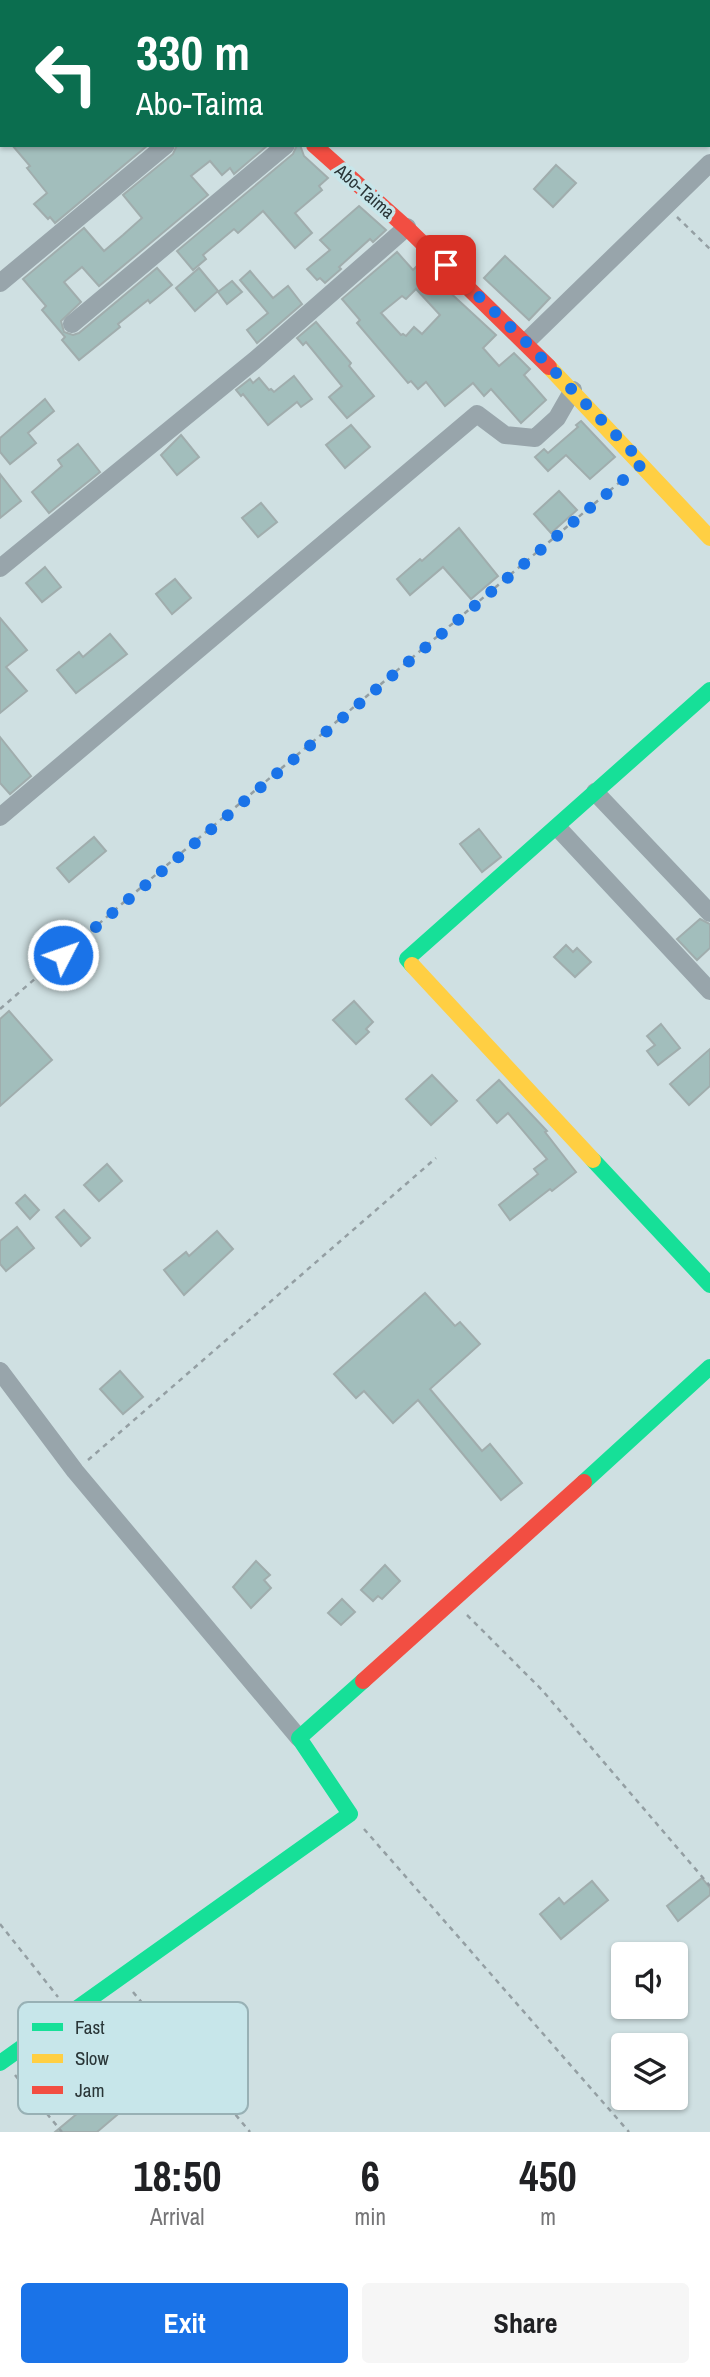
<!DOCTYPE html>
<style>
body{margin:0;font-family:"Archivo Narrow",sans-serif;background:#f6f6f6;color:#202124;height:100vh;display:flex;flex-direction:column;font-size:26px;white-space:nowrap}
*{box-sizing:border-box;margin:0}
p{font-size:23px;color:#757577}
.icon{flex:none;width:38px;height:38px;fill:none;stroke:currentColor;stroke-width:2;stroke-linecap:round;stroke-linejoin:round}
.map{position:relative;height:2132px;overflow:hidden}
.panel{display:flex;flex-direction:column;background:#fff;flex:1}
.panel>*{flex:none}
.top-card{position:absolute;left:0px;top:0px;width:710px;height:147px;box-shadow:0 2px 5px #0004;background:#0b6e4f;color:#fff;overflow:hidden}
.fabs{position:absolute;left:611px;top:1942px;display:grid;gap:14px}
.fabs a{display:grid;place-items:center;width:77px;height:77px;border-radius:7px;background:#fff;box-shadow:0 2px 5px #0004;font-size:35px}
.pin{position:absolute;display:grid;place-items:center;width:60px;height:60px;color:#fff;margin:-30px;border-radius:14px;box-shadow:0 4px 10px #0006}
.me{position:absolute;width:77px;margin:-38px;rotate:49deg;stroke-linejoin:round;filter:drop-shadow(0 0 5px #0008)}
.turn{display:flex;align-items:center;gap:24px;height:147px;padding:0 21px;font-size:32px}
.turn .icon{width:91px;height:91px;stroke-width:2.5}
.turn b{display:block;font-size:49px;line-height:60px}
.eta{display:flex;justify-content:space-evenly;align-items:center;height:119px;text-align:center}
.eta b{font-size:42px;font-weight:700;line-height:49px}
.action{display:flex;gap:14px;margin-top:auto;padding:14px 21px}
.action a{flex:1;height:80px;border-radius:7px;background:#1a73e8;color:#fff;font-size:28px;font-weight:700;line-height:80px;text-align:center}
.action a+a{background:#f6f6f6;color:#202124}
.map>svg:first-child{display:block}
.building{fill:#a2bebc;stroke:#a0adad;stroke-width:2;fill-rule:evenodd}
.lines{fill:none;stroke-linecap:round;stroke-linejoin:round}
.path{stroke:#949fa3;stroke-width:2.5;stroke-dasharray:5 5;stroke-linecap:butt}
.street{stroke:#98a5ab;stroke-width:18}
.fast{stroke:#16e098;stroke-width:16}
.slow{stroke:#ffcf43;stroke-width:16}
.jam{stroke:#f24e42;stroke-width:16}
.route{stroke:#1a73e8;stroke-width:12;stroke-dasharray:0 21.6}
.labels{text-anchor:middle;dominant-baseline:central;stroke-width:7;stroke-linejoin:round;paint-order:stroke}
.street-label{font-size:18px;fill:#2a3638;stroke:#c7e6ea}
.key{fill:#c7e6ea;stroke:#98b1b5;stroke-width:2}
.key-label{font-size:19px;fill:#2a3638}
</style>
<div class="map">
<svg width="710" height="2132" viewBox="0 0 710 2132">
<rect width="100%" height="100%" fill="#cfe0e2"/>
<!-- building -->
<g class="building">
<path d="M12,145H148L55,223L50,217L48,219L34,204L47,193L27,168L30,166Z"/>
<path d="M177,145H268L234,174L230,168L222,175L210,161L191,176L208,195L99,286L82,267L64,282L81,302L61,321L64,332L73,335L79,333L157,268L172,285L150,303L148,300L118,324L120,327L79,360L62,340L65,337L42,310L46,306L23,279L84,228L104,251L123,235L142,218L123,195L173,154Z"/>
<path d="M297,145H300L304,156L328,178L319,186L322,190L295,213L312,233L295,248L263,211L238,233L234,229L203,255L206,259L193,270L177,251L293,154Z"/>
<path d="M556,165L576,183L553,207L534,189Z"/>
<path d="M359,206L386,230L373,242L370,239L339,267L341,269L325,283L320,278L317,280L307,269L330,250L320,240Z"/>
<path d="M397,252L413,270L419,264L496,335L483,348L499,366L514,353L530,369L524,375L546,400L521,423L491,389L484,396L473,383L445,406L426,382L418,389L411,381L408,383L357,323L360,320L342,299ZM416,289L440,315L422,334L414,327L406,336L403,334L401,335L381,313L402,296L406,299Z"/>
<path d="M505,256L550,298L529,320L484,278Z"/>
<path d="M199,268L218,291L195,311L176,288Z"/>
<path d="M250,271L273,298L288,286L302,304L257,343L247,330L268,313L240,280Z"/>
<path d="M232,281L242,292L227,304L218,292Z"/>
<path d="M316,322L351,363L349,366L374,396L347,418L329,397L342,386L306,342L303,345L297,338Z"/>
<path d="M294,376L312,399L301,407L297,402L268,425L243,394L241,396L236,390L250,379L253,383L259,378L269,390L271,389L274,392Z"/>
<path d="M45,399L54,411L28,433L36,443L10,464L0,452V438Z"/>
<path d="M581,421L615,457L590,479L566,455L548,471L535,457L544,449L548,453L578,427L576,425Z"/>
<path d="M351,425L370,447L345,468L326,445Z"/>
<path d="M181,435L199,457L177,475L161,455Z"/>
<path d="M78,444L100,472L49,513L32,492L62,466L58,460Z"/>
<path d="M0,474L21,501L0,518Z"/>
<path d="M559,491L577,510L551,533L534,514Z"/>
<path d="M261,503L277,522L258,537L242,518Z"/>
<path d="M459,528L498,576L471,599L443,567L410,595L397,579L420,559L422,561Z"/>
<path d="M45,567L61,587L42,602L26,583Z"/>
<path d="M175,579L191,598L172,614L156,594Z"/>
<path d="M0,618L27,650L6,667L27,691L0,713Z"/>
<path d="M110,634L127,654L76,693L57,670L79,652L83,657Z"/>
<path d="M0,737L31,776L10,794L0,783Z"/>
<path d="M479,829L501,857L482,872L460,844Z"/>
<path d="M94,837L106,851L69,882L57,868Z"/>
<path d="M700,919L710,924V948L697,960L677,939Z"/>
<path d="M566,945L573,952L577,948L591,962L575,977L554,957Z"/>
<path d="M354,1001L373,1022L366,1029L369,1032L356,1044L333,1020Z"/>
<path d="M9,1011L52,1060L0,1106V1019Z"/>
<path d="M661,1024L680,1048L658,1065L647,1051L655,1045L647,1036Z"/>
<path d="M710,1049V1086L689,1105L670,1084Z"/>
<path d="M432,1075L457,1101L431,1125L406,1099Z"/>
<path d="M499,1080L547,1131L545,1132L576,1172L552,1191L550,1189L510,1220L499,1205L538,1174L534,1169L547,1159L508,1113L497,1123L477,1100Z"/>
<path d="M107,1164L122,1181L99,1201L84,1185Z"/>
<path d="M25,1195L39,1210L30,1219L16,1203Z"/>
<path d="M64,1210L90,1238L81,1246L56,1217Z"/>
<path d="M17,1227L34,1248L6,1271L0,1264V1241Z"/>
<path d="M217,1231L233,1249L184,1295L164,1270L186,1252L189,1256Z"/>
<path d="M425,1293L455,1326L460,1322L480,1344L430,1389L482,1451L490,1444L522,1483L501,1500L418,1400L393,1423L364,1391L356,1398L334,1374Z"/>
<path d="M120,1371L143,1397L123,1414L100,1389Z"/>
<path d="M256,1561L270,1575L264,1580L271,1588L251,1608L233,1587Z"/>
<path d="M385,1565L400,1581L382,1599L378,1596L373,1601L361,1590Z"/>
<path d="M342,1599L355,1612L341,1625L328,1613Z"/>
<path d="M702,1878L710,1888V1895L678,1921L667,1906Z"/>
<path d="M592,1881L608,1900L561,1939L540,1914L559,1898L564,1904Z"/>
<path d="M166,2040L183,2059L97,2132H55Z"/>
</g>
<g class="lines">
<!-- path -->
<g class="path">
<path d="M666,0L668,2"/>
<path d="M709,43L710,44"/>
<path d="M677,217L710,249"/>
<path d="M0,1009L167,865L627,476"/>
<path d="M88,1460L436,1158"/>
<path d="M467,1615L542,1690L710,1886"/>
<path d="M364,1829L629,2132"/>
<path d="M0,1924L58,1997"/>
<path d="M133,1992L250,2132"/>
<path d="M15,2075L62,2132"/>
</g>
<!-- street -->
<g class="street">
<path d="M0,11L2,9"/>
<path d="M0,283L166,145"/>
<path d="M72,324L286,145"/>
<path d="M526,342L710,163"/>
<path d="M0,568L255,360L407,227"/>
<path d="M595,792L710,913"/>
<path d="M0,817L477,414L505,435L535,438L557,418L573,390"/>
<path d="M558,828L710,991"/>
<path d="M0,1371L75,1471L299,1738"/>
</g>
<!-- fast -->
<g class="fast">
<path d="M168,0L170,2"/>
<path d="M412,965L407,959L710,690"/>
<path d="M593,1160L710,1285"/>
<path d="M584,1482L710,1367"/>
<path d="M0,2063L350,1814L299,1738L363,1681"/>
</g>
<!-- slow -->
<g class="slow">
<path d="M549,367L710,538"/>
<path d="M412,965L593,1160"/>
</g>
<!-- jam -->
<g class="jam">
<path d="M314,145L409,230L549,367"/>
<path d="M363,1681L584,1482"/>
</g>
</g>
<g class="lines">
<!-- route -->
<path class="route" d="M63,955L643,463L526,342L446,265"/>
</g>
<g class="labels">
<!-- street labels -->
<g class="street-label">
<text transform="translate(365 191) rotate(41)">Abo-Taima</text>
</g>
</g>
<!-- legend -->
<rect x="18" y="2002" width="230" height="112" rx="10" class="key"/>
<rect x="32" y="2023" width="31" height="8" fill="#16e098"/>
<rect x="32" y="2054" width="31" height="9" fill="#ffcf43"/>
<rect x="32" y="2086" width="31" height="8" fill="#f24e42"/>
<g class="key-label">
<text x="75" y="2034">Fast</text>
<text x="75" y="2065">Slow</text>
<text x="75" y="2097">Jam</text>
</g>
</svg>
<div class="fabs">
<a><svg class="icon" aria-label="sound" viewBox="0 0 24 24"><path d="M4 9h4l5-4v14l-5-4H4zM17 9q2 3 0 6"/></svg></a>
<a><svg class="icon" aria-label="layers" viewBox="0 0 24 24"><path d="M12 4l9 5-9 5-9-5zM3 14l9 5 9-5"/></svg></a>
</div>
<div class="pin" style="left:446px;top:265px;background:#d93025"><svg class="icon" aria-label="arrive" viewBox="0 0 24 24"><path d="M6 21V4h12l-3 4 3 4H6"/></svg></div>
<svg class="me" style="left:63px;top:955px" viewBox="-20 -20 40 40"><circle r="17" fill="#1a73e8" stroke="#fff" stroke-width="3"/><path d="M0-11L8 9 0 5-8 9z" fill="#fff"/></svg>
<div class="top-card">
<div class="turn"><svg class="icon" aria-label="left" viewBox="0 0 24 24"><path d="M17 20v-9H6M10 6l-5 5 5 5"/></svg><div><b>330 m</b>Abo-Taima</div></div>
</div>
</div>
<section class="panel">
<div class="eta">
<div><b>18:50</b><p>Arrival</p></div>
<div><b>6</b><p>min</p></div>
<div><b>450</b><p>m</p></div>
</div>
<div class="action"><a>Exit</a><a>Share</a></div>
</section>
